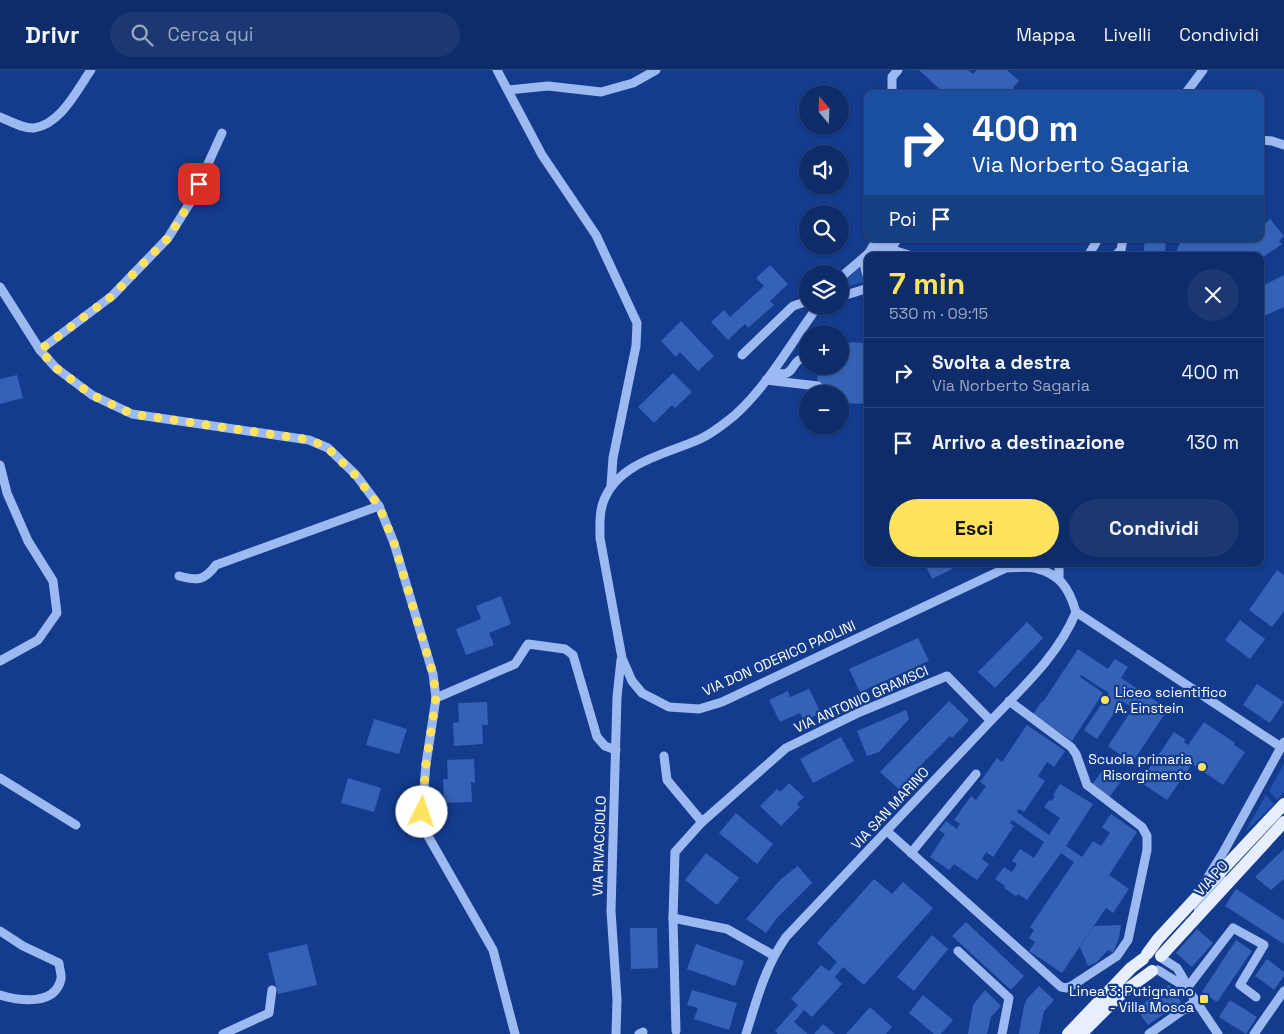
<!DOCTYPE html>
<html lang="it">
<meta charset="utf-8">
<style>
body{margin:0;font-family:"Space Grotesk",sans-serif;background:#1c3872;color:#f1f3f6;height:100vh;display:flex;flex-direction:column;font-size:19px;white-space:nowrap}
*{box-sizing:border-box;margin:0}
p{font-size:16px;color:#9ba7c1}
.icon{flex:none;width:28px;height:28px;fill:none;stroke:currentColor;stroke-width:2;stroke-linecap:round;stroke-linejoin:round}
.map{position:relative;flex:1;overflow:hidden}
.sheet{position:absolute;left:864px;top:182px;width:400px;height:315px;display:flex;flex-direction:column;background:#0e2c6a;border-radius:10px;box-shadow:0 1px 4px #0004,0 0 0 1px #2e487e}
.sheet>*{flex:none}
.banner{position:absolute;left:864px;top:20px;width:400px;height:152px;border-radius:10px;box-shadow:0 1px 4px #0004,0 0 0 1px #2e487e;background:#1a4fa0;color:#fff;overflow:hidden}
.needle{width:32px;rotate:341deg}
.buttons{position:absolute;left:799px;top:15px;display:grid;gap:10px}
.buttons a{display:grid;place-items:center;width:50px;height:50px;border-radius:50%;background:#0e2c6a;box-shadow:0 1px 4px #0004,0 0 0 1px #2e487e;font-size:25px}
.pin{position:absolute;display:grid;place-items:center;width:42px;height:42px;color:#fff;margin:-21px;border-radius:10px;box-shadow:0 2px 8px #0006}
.me{position:absolute;width:55px;margin:-28px;rotate:4deg;stroke-linejoin:round;filter:drop-shadow(0 0 4px #0008)}
.turn{display:flex;align-items:center;gap:18px;height:105px;padding:0 25px;font-size:22px}
.turn .icon{width:65px;height:65px;stroke-width:2.5}
.turn b{display:block;font-size:35px;line-height:42px}
.then{display:flex;align-items:center;height:48px;padding:0 25px;background:#0003;gap:10px;font-size:19px}
.round{display:grid;place-items:center;flex:none;width:52px;height:52px;border-radius:26px;background:#1c3872}
.head{display:flex;align-items:center;justify-content:space-between;height:85px;padding:0 25px}
h1{font-size:30px;font-weight:700;line-height:38px;color:#ffe25d}
.primary-button{display:flex;gap:10px;margin-top:auto;padding:10px 25px}
.primary-button a{flex:1;height:58px;border-radius:30px;background:#ffe25d;color:#111;font-size:20px;font-weight:700;line-height:58px;text-align:center}
.primary-button a+a{background:#1c3872;color:#f1f3f6}
ul{padding:0;list-style:none}
li{display:flex;align-items:center;gap:15px;height:70px;padding:0 25px;border-top:1px solid #2e487e}
li div{flex:1}
li b{display:block;font-size:19px}
li em{font-style:normal}
header{display:flex;align-items:center;gap:30px;box-sizing:border-box;height:70px;padding:0 25px;background:#0e2c6a;border-bottom:1px solid #2e487e}
header strong{font-size:24px}
nav{display:flex;gap:28px;margin-inline-start:auto;font-size:18px}
.search{width:350px;height:45px;background:#1c3872;display:flex;align-items:center;gap:12px;box-sizing:border-box;padding:0 18px;border-radius:28px;color:#9ba7c1;font-size:19px}
.map>svg:first-child{display:block}
.green{fill:#2453ae}
.building{fill:#3662b6}
.lines{fill:none;stroke-linecap:round;stroke-linejoin:round}
.minor{stroke:#9db9f1;stroke-width:9}
.major{stroke:#e7eeff;stroke-width:12}
.route{stroke:#ffe25d;stroke-width:9;stroke-dasharray:0 16.2}
.poi-dot{fill:#ffe25d;stroke:#133b8e;stroke-width:2}
.labels{text-anchor:middle;dominant-baseline:central;stroke-width:4.5;stroke-linejoin:round;paint-order:stroke}
.street-label{font-size:14px;fill:#fff;stroke:#133b8e}
.poi-label{font-size:14px;fill:#fff;stroke:#133b8e;text-anchor:end}
</style>
<header>
<strong>Drivr</strong>
<div class="search"><svg class="icon" aria-label="search" viewBox="0 0 24 24"><circle cx="10" cy="10" r="6"/><path d="M15 15l6 6"/></svg>Cerca qui</div>
<nav><a>Mappa</a><a>Livelli</a><a>Condividi</a></nav>
</header>
<div class="map">
<svg width="1284" height="964" viewBox="0 0 1284 964">
<rect width="100%" height="100%" fill="#133b8e"/>
<!-- green -->
<g class="green">
<path d="M859,198L864,212L840,218V216Z"/>
<path d="M1284,694V722L1277,730L1269,721Z"/>
<path d="M1266,725L1274,734L1245,762Z"/>
</g>
<!-- building -->
<g class="building">
<path d="M919,0H968L973,4L977,0H1007L1019,11L1013,18L1019,24H945Z"/>
<path d="M1260,149L1265,154L1270,149L1284,166L1279,171L1282,174L1260,189V186H1175L1181,169H1260Z"/>
<path d="M1145,169H1166L1165,183L1173,186H1143Z"/>
<path d="M770,195L788,214L770,231L774,235L748,258L745,254L728,270L711,252L724,240L730,247L764,216L756,208Z"/>
<path d="M1284,205V237L1260,248V217Z"/>
<path d="M681,251L714,286L698,301L680,282L676,287L661,271Z"/>
<path d="M840,272L868,273V334L840,333V324H817L818,296H840Z"/>
<path d="M673,303L692,322L675,338L672,335L654,353L638,337Z"/>
<path d="M17,305L23,328L0,334V309Z"/>
<path d="M925,494H949L952,499L932,509Z"/>
<path d="M1277,500L1284,505V541L1272,557L1249,540Z"/>
<path d="M501,526L511,554L489,563L494,575L466,585L456,559L481,549L476,536Z"/>
<path d="M1240,550L1265,569L1250,589L1225,570Z"/>
<path d="M1027,552L1043,568L995,618L978,602Z"/>
<path d="M918,568L929,591L860,622L849,599Z"/>
<path d="M1078,579L1108,599L1115,589L1128,597L1121,608L1168,639L1132,693L1108,676L1133,638L1122,631L1097,669L1084,660L1109,623L1081,605L1080,607L1103,623L1072,671L1033,644L1042,631L1043,632Z"/>
<path d="M1257,614L1284,632L1270,653L1243,635Z"/>
<path d="M809,619L821,643L804,651L800,643L780,652L769,630L788,621L790,627Z"/>
<path d="M949,631L969,650L952,668L950,666L914,702L918,705L902,722L880,702Z"/>
<path d="M487,632L488,655H482L483,674L454,676L453,653L459,652L458,633Z"/>
<path d="M906,640L909,649L879,682L867,686L857,661Z"/>
<path d="M374,649L407,659L399,684L366,675Z"/>
<path d="M1204,652L1235,673L1234,675L1245,682L1223,715L1192,694L1167,730L1140,712L1174,662L1186,670L1184,672L1188,675Z"/>
<path d="M1027,655L1065,681L1054,697L1047,692L1038,706L1045,711L1024,742L1019,739L1017,742L1049,765L1060,748L1044,737L1049,730L1052,731L1055,726L1053,725L1060,714L1093,734L1066,776L1082,787L1093,771L1101,776L1110,763L1102,757L1111,744L1137,762L1109,805L1129,819L1113,843L1106,838L1062,903L1029,881L1035,872L1029,868L1034,860L1030,857L1074,792L1061,783L1027,830L1018,824L1016,826L1004,818L1005,816L995,809L1004,797L1012,802L1017,794L1012,791L1020,779L1034,788L1044,772L1012,750L1010,753L1014,756L993,787L986,782L982,789L989,794L977,810L954,794L949,800L930,787L945,764L939,760L946,751L957,759L960,754L954,750L971,726L976,730L986,716L980,712L997,688L1002,692Z"/>
<path d="M841,667L854,691L813,713L800,689Z"/>
<path d="M474,689L475,713L471,712L472,732L444,733L443,709H448L447,690Z"/>
<path d="M1104,698L1121,711L1109,728L1091,716Z"/>
<path d="M348,708L381,718L374,742L341,733Z"/>
<path d="M789,713L804,727L797,734L800,737L781,756L760,736L777,719L780,722Z"/>
<path d="M736,743L773,774L757,794L719,763Z"/>
<path d="M1284,779V809L1271,820L1255,807Z"/>
<path d="M706,783L739,808L717,835L685,810Z"/>
<path d="M798,796L812,813L777,848L766,863L746,849L781,809Z"/>
<path d="M874,809L892,824L903,812L933,838L864,915L843,897L835,907L842,914L812,947L804,940L794,952L808,964H778L775,961L798,935L791,929L821,895L829,901L837,892L817,873Z"/>
<path d="M1236,819L1284,850V874L1225,836Z"/>
<path d="M966,852L1024,906L1011,920L952,866Z"/>
<path d="M1121,855L1119,868L1113,883L1108,880L1097,892L1088,896L1080,877L1094,856Z"/>
<path d="M630,858H657L658,898L631,899Z"/>
<path d="M1197,859L1213,873L1192,897L1176,883Z"/>
<path d="M932,865L948,879L914,921L897,907Z"/>
<path d="M1236,870L1252,881L1217,932L1202,922Z"/>
<path d="M307,874L317,915L278,924L268,883Z"/>
<path d="M696,874L744,891L735,916L687,899Z"/>
<path d="M1267,889L1284,902V906L1274,920L1255,906Z"/>
<path d="M1169,915L1181,932L1148,955L1136,939Z"/>
<path d="M1039,916L1054,930L1044,941L1039,964H1019L1024,936L1027,929Z"/>
<path d="M692,920L737,933L729,960L694,949L698,938L687,935Z"/>
<path d="M985,920L1001,936L991,947L987,964H968L973,935Z"/>
<path d="M923,925L953,950L941,964H934L909,943Z"/>
<path d="M1230,930L1257,947L1246,964L1219,947Z"/>
<path d="M870,937L892,957L886,964H846Z"/>
<path d="M823,954L835,964H814Z"/>
</g>
<g class="lines">
<!-- minor -->
<g class="minor">
<path d="M497,0L542,85L596,165L637,253L636,276L613,388L611,415"/>
<path d="M508,20L548,16L601,22L633,13L656,0"/>
<path d="M892,24V7L898,0"/>
<path d="M1185,24L1203,0"/>
<path d="M0,47C10,51 23,59 34,58C61,54 77,20 91,0"/>
<path d="M1260,70L1272,71L1284,75"/>
<path d="M892,178L897,169"/>
<path d="M896,181L912,186"/>
<path d="M1088,186L1098,169"/>
<path d="M1115,186L1121,180L1123,169"/>
<path d="M868,207C855,183 883,165 900,186"/>
<path d="M840,208L869,183L877,169"/>
<path d="M0,217L40,280L56,298L92,325L132,344L309,370L328,378L356,405L379,436L394,473L433,604L436,628L426,694L422,742L428,766L493,880L515,964"/>
<path d="M840,227L868,218"/>
<path d="M818,236C791,273 769,314 735,345C724,354 713,363 700,369C667,384 619,392 604,430C599,442 600,455 600,468L622,588L632,611L642,623L669,637L699,639L722,632L1006,498C1015,498 1026,496 1035,498C1060,504 1069,518 1076,542"/>
<path d="M40,280L112,226L168,168L191,131L222,63"/>
<path d="M742,285L793,236L808,231"/>
<path d="M773,302C799,310 787,288 808,288"/>
<path d="M766,310L818,316"/>
<path d="M0,395L7,423L28,471L53,511L57,543L38,570L0,591"/>
<path d="M179,506C197,511 204,511 216,495L379,436"/>
<path d="M1059,508V494"/>
<path d="M1076,542L1281,677"/>
<path d="M436,628L515,594L528,574L565,579L573,585L597,667L605,676L616,680"/>
<path d="M664,686L667,710L702,752"/>
<path d="M0,708L76,755"/>
<path d="M888,762L1061,917L1067,918L1073,915L1117,886L1128,870L1147,780V766L1142,757L1087,715L1076,684L1071,677L1009,631"/>
<path d="M911,783L976,704"/>
<path d="M1203,815L1224,781L1284,672"/>
<path d="M1199,843C1195,831 1212,822 1218,813C1221,809 1221,805 1222,801"/>
<path d="M673,848L727,859L773,885"/>
<path d="M0,861L23,876L59,893C59,898 62,904 61,909C55,936 20,931 0,925"/>
<path d="M958,881L1009,928L1002,964"/>
<path d="M1163,889L1177,898L1183,908L1187,918L1218,964"/>
<path d="M1158,900L1187,918"/>
<path d="M1187,918L1233,858L1264,875L1240,915L1256,927"/>
<path d="M676,961L673,848L675,782L702,752L786,678L860,642L947,606L990,650"/>
<path d="M223,964L269,943L272,920"/>
<path d="M616,964L617,929L611,841L617,627L621,590"/>
<path d="M639,964L643,962"/>
<path d="M746,964C757,929 765,897 786,867C852,798 917,729 982,660C1016,623 1057,589 1076,542"/>
<path d="M1149,964L1196,931"/>
<path d="M1254,964L1284,921"/>
</g>
<!-- major -->
<g class="major">
<path d="M1147,884L1158,869L1194,830L1284,734"/>
<path d="M1161,886L1284,752"/>
<path d="M1068,964L1131,898L1143,889"/>
<path d="M1081,964L1122,923L1152,901"/>
</g>
</g>
<g class="lines">
<!-- route -->
<path class="route" d="M199,114L191,131L168,168L112,226L40,280L56,298L92,325L132,344L310,370L328,378L356,406L379,436L394,473L433,604L436,628L426,694L422,742"/>
</g>
<!-- markers -->
<g class="poi-dot">
<circle cx="1105" cy="630" r="5"/>
<circle cx="1202" cy="697" r="5"/>
<rect x="1199" y="924" width="10" height="10" rx="2.5"/>
</g>
<g class="labels">
<!-- street labels -->
<g class="street-label">
<text transform="translate(779 588) rotate(-24)">VIA DON ODERICO PAOLINI</text>
<text transform="translate(861 629) rotate(-24)">VIA ANTONIO GRAMSCI</text>
<text transform="translate(890 738) rotate(-47)">VIA SAN MARINO</text>
<text transform="translate(599 776) rotate(-88)">VIA RIVACCIOLO</text>
<text transform="translate(1211 808) rotate(-48)">VIA PO</text>
</g>
<!-- poi labels -->
<g class="poi-label">
<text x="1115" y="622" text-anchor="start">Liceo scientifico<tspan x="1115" dy="16">A. Einstein</tspan></text>
<text x="1192" y="689">Scuola primaria<tspan x="1192" dy="16">Risorgimento</tspan></text>
<text x="1194" y="921">Linea 3: Putignano<tspan x="1194" dy="16">- Villa Mosca</tspan></text>
</g>
</g>
</svg>
<div class="buttons">
<a><svg class="needle" viewBox="-14 -14 28 28"><path d="M0-13l5 13h-10z" fill="#e53935"/><path d="M0 13l5-13h-10z" fill="#9ba7c1"/></svg></a>
<a><svg class="icon" aria-label="sound" viewBox="0 0 24 24"><path d="M4 9h4l5-4v14l-5-4H4zM17 9q2 3 0 6"/></svg></a>
<a><svg class="icon" aria-label="search" viewBox="0 0 24 24"><circle cx="10" cy="10" r="6"/><path d="M15 15l6 6"/></svg></a>
<a><svg class="icon" aria-label="layers" viewBox="0 0 24 24"><path d="M12 4l9 5-9 5-9-5zM3 14l9 5 9-5"/></svg></a>
<a>+</a>
<a>−</a>
</div>
<div class="pin" style="left:199px;top:114px;background:#d93025"><svg class="icon" aria-label="arrive" viewBox="0 0 24 24"><path d="M6 21V4h12l-3 4 3 4H6"/></svg></div>
<svg class="me" style="left:422px;top:742px" viewBox="-20 -20 40 40"><circle r="19" fill="#fff"/><path d="M0-13L10 11 0 6-10 11z" fill="#ffe25d"/></svg>
<div class="banner">
<div class="turn"><svg class="icon" aria-label="right" viewBox="0 0 24 24"><path d="M7 20v-9h11M14 6l5 5-5 5"/></svg><div><b>400 m</b>Via Norberto Sagaria</div></div>
<div class="then">Poi<svg class="icon" aria-label="arrive" viewBox="0 0 24 24"><path d="M6 21V4h12l-3 4 3 4H6"/></svg></div>
</div>
<section class="sheet">
<div class="head"><div><h1>7 min</h1><p>530 m · 09:15</p></div><a class="round"><svg class="icon" aria-label="close" viewBox="0 0 24 24"><path d="M6 6l12 12M18 6L6 18"/></svg></a></div>
<ul>
<li><svg class="icon" aria-label="right" viewBox="0 0 24 24"><path d="M7 20v-9h11M14 6l5 5-5 5"/></svg><div><b>Svolta a destra</b><p>Via Norberto Sagaria</p></div><em>400 m</em></li>
<li><svg class="icon" aria-label="arrive" viewBox="0 0 24 24"><path d="M6 21V4h12l-3 4 3 4H6"/></svg><div><b>Arrivo a destinazione</b></div><em>130 m</em></li>
</ul>
<div class="primary-button"><a>Esci</a><a>Condividi</a></div>
</section>
</div>
